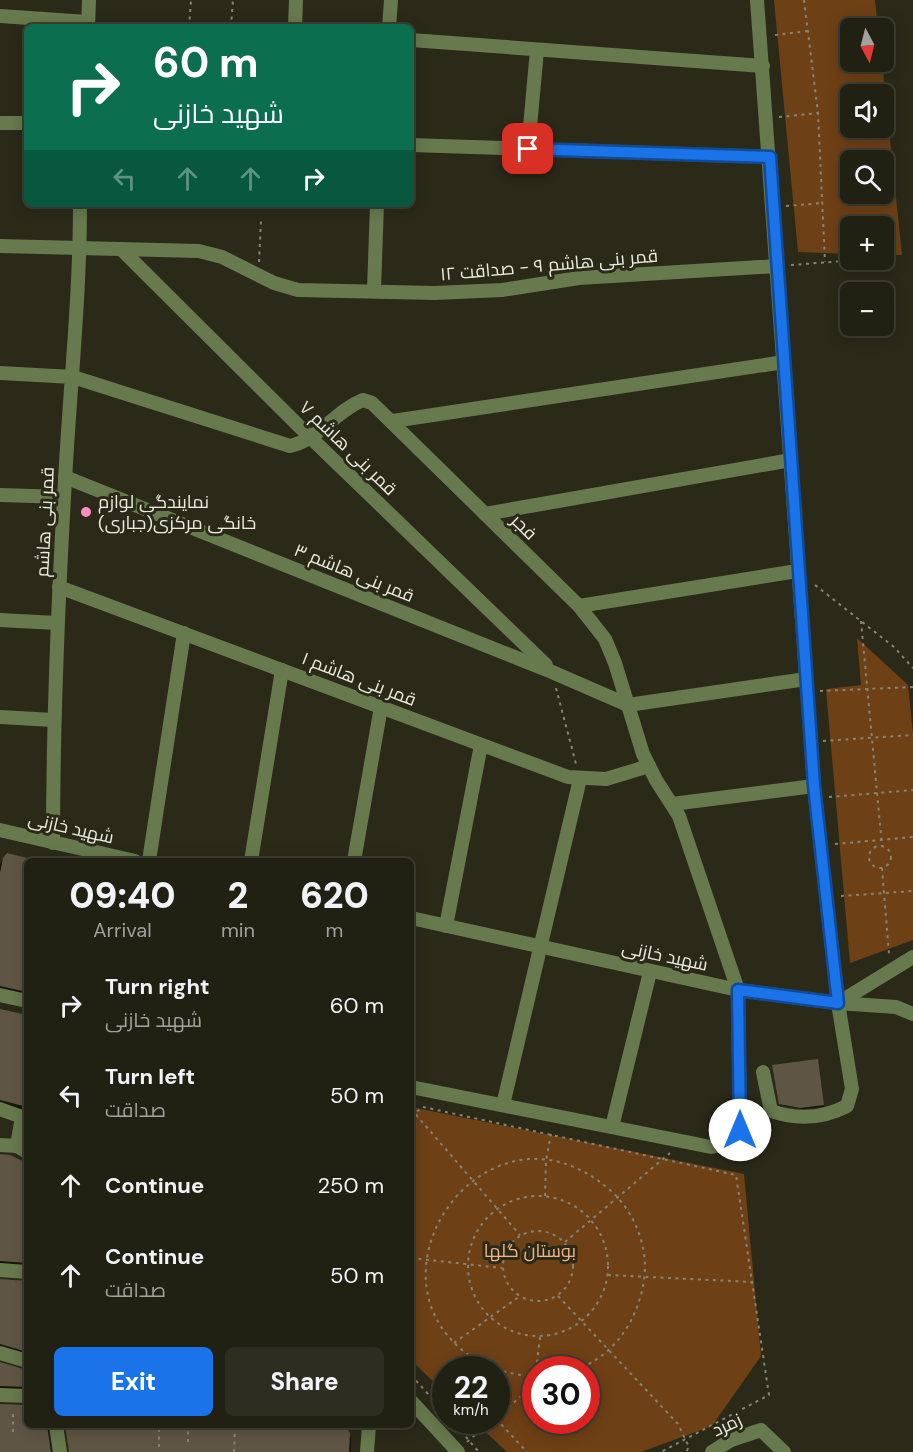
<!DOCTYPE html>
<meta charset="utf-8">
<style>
body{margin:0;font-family:"DM Sans",Cairo,sans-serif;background:#2d2d21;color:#f1f3f6;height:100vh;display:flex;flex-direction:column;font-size:22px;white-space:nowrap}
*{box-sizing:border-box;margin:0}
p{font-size:20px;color:#a2a3a0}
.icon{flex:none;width:33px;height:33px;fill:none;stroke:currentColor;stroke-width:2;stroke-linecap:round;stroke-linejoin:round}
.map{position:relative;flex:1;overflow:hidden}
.sheet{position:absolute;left:24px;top:858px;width:390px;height:570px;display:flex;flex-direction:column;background:#202013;border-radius:9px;box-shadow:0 3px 15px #0003,0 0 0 2px #3d3e33}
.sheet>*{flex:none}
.banner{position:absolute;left:24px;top:24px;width:390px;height:183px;border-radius:9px;box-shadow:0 3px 15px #0003,0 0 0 2px #3d3e33;background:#0b6e4f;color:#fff;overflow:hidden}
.needle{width:39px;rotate:173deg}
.controls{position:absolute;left:840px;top:18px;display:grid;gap:12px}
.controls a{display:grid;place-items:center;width:54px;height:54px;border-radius:9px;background:#202013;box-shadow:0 3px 15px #0003,0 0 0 2px #3d3e33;font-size:30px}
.speed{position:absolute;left:432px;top:1356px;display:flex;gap:12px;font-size:30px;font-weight:700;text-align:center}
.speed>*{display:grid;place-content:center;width:78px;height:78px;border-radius:50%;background:#202013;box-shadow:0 3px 15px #0003,0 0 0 2px #3d3e33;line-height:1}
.speed small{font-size:15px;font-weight:400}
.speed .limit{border:9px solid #d22;background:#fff;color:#111}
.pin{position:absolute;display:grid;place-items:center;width:51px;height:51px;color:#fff;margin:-26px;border-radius:12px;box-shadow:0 3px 9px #0006}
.me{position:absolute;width:66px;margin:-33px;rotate:0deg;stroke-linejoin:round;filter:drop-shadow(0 0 4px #0008)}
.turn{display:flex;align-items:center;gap:21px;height:126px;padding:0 30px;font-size:27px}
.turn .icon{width:78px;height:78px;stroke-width:2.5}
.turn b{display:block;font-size:42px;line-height:51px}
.lanes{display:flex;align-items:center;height:57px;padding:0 30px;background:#0003;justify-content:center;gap:30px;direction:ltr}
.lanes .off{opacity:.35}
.eta{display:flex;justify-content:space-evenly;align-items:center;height:102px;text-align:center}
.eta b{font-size:36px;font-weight:800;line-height:42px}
.action{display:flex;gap:12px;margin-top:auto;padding:12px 30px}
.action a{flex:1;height:69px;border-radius:9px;background:#1a73e8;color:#fff;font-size:24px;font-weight:800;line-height:69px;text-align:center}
.action a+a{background:#2d2d21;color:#f1f3f6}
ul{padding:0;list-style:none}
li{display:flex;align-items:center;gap:18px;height:90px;padding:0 30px}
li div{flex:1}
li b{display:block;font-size:22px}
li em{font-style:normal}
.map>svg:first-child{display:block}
.green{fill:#6e4016;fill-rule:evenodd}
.shadow{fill:#0007}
.building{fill:#5f5544}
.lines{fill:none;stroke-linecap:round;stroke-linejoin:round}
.path{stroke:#858476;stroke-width:2;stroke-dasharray:3 4.5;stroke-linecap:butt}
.minor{stroke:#667a4d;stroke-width:14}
.route-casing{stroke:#114b97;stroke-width:15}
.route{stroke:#1a73e8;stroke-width:10}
.poi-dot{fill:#fb8fc4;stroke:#2b2a19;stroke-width:2}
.labels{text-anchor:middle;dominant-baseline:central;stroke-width:6;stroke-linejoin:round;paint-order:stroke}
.street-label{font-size:18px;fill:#ecece0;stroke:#2b2a19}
.poi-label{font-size:18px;fill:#ecece0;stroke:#2b2a19;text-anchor:start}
.park-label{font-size:18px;fill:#f4b582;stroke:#2b2a19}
</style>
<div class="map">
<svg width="913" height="1452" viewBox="0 0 913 1452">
<rect width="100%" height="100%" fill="#2b2a19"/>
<!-- green -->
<g class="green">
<path d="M774,0H875L878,28H850V62H882L902,255H884V226H850V254L798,252ZM850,94H884V128H850ZM850,160H884V194H850Z"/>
<path d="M857,638L908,685L913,734V940L850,963L826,689L861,685Z"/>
<path d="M416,1108L744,1174L761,1356L712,1426L641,1452H507L474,1421L496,1420V1370H446L445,1393L411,1360V1113ZM536,1370H586V1420H536Z"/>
</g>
<!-- shadow -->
<g class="shadow">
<path d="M7,855L35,861H27V995L0,989V864Z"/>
<path d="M0,1011L27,1017V1110L0,1104Z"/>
<path d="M818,1062L824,1107L802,1109L781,1105Z"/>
<path d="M0,1155L27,1166V1267L0,1266Z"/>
<path d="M0,1280L27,1282V1355L0,1349Z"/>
<path d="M0,1364L27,1370V1390L0,1391Z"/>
<path d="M0,1406H27V1425H51L49,1432L52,1452H0Z"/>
<path d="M67,1425H342L351,1438V1452H70Z"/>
</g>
<!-- building -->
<g class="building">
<path d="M7,853L27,858V992L0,986V873L3,858Z"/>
<path d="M0,1009L27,1015V1107L0,1100Z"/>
<path d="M818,1059L824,1105L800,1108L779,1104L772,1065Z"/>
<path d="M0,1154L10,1155L27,1163V1263L0,1261Z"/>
<path d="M0,1279L27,1281V1352L0,1344Z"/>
<path d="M0,1362L27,1370V1387L0,1386Z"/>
<path d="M0,1404L27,1405V1425H47L51,1452H0Z"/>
<path d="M65,1425H344L350,1433L349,1452H69Z"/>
</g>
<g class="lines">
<!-- path -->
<g class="path">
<path d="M804,0L818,113L825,262"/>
<path d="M189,27L191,0"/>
<path d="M231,27L233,0"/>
<path d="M775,35L808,31"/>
<path d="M779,117L818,113"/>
<path d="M786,206L822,203"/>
<path d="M259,262L261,220"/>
<path d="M791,265L857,260"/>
<path d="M815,585L894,647L913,668"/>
<path d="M861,621L882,846"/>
<path d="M556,688L576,764"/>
<path d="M820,691L913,687"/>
<path d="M823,741L913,735"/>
<path d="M829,797L913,790"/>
<path d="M835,844L913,837"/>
<circle cx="880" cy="857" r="11"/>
<path d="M882,868L889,954"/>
<path d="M841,896L913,891"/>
<path d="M411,1109L520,1235"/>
<path d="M411,1116L423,1107L736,1175L769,1395L661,1452"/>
<path d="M545,1196L546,1161L551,1134"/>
<circle cx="538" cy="1266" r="70"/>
<circle cx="538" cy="1266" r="35"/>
<path d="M565,1242L670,1153"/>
<path d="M411,1258L502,1268"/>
<path d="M608,1275L752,1282"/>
<path d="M558,1296L678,1424L689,1447L686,1452"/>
<path d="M454,1343L520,1296"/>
<path d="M447,1363L453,1370"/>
<path d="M495,1370C337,1300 481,1078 610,1190C634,1211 649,1247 644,1280C638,1320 615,1355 576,1370"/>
<path d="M496,1370L535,1378"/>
<path d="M536,1370L540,1337"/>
<path d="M411,1375L446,1414"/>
<path d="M496,1416C509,1406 533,1390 536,1374"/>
<path d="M496,1419L527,1452"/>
<path d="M451,1420L479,1452"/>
<path d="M13,1432V1410"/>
<path d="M188,1442V1425"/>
<path d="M467,1442L492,1420"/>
<path d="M159,1447V1425"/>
<path d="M234,1452L235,1425"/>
</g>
<!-- minor -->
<g class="minor">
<path d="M757,0L814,786L838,1003L852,1089L847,1106C822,1119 797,1120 771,1111L763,1072"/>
<path d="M0,16L88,22"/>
<path d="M88,27L89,0"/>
<path d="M295,27L296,0"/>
<path d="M389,27L391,0"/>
<path d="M411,40L763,66"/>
<path d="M0,123H27"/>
<path d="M411,145L770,157"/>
<path d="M528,149L537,50"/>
<path d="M0,246L199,251L222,257L274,283L298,290L435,293L502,290L579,278L777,266"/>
<path d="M121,249L312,439L546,665"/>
<path d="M374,290L377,204"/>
<path d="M0,373L73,377L290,446C320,439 335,411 363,400L372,403L579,606L605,639L615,663L643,754L656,780L679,816L738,990L740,1130L731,1143L711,1147L411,1087"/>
<path d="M393,421L784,362"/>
<path d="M65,477L552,672L628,705L806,679"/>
<path d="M0,495L64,497"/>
<path d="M485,514L791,460"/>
<path d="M59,587L568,777L606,779L649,766"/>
<path d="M579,606L797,571"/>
<path d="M0,620L57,623"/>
<path d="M0,717L53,720"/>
<path d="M672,804L814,786"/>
<path d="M0,830L135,861"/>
<path d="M53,843C53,722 58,601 65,480C70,388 80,296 80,204"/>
<path d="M149,861L184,633"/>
<path d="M251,861L282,670"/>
<path d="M354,861L381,707"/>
<path d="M411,918L738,990L838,1003L896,1007L913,1014"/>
<path d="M446,926L481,745"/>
<path d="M0,995L27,1001"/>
<path d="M838,1003L913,957"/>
<path d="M503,1105L580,779"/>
<path d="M0,1109L22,1117L17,1146"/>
<path d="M612,1127L650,972"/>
<path d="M0,1145L17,1146L27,1152"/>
<path d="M0,1270L27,1272"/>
<path d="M0,1353L27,1361"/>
<path d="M0,1395L27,1396"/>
<path d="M411,1401L458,1452"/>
<path d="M56,1425L60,1452"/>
<path d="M367,1452L369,1425"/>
<path d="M712,1452L731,1440L761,1430L784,1452"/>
</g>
</g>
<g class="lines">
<defs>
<path id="route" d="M528,149L770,157L814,786L838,1003L738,990L740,1130"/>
</defs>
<!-- route casing -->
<use href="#route" class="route-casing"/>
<!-- route -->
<use href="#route" class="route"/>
</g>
<!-- markers -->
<circle class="poi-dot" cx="86" cy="512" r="6"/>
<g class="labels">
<!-- street labels -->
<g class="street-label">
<text transform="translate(549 265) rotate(-5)">قمر بنی هاشم ۹ - صداقت ۱۲</text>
<text transform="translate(348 448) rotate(44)">قمر بنی هاشم ۷</text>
<text transform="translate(45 522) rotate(-87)">قمر بنی هاشم</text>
<text transform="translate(524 527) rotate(44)">فجر</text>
<text transform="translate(354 573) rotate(22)">قمر بنی هاشم ۳</text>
<text transform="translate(359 679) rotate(21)">قمر بنی هاشم ۱</text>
<text transform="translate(71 828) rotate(13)">شهید خازنی</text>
<text transform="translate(665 956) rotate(12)">شهید خازنی</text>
<text transform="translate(727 1425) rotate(-25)">زمرد</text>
</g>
<!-- poi labels -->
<g class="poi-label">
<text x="98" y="502">نمایندگی لوازم<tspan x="98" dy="21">خانگی مرکزی(جباری)</tspan></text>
</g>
<!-- park labels -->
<g class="park-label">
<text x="530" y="1251">بوستان گلها</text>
</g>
</g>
</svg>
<div class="controls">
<a><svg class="needle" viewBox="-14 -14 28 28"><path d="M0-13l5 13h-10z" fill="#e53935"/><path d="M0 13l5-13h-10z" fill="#a2a3a0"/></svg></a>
<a><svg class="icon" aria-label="sound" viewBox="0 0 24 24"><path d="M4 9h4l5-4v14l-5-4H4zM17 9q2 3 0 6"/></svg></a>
<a><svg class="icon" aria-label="search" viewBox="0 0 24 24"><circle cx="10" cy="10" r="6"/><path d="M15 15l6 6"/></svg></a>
<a>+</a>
<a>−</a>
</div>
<div class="speed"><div>22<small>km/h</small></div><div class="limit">30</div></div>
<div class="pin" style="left:528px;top:149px;background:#d93025"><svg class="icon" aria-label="arrive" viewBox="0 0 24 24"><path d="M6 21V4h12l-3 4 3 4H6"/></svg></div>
<svg class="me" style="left:740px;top:1130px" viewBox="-20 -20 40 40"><circle r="19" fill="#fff"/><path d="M0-13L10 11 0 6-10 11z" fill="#1a73e8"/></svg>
<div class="banner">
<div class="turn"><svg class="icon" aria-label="right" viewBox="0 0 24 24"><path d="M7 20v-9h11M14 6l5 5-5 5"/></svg><div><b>60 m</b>شهید خازنی</div></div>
<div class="lanes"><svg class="icon off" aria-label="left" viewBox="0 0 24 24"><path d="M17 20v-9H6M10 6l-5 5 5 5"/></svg><svg class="icon off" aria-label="ahead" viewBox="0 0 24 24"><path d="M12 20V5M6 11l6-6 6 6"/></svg><svg class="icon off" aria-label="ahead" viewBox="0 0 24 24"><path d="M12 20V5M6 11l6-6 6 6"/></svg><svg class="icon" aria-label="right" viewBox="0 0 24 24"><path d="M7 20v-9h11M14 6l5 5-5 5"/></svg></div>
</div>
<section class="sheet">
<div class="eta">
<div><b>09:40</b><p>Arrival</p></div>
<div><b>2</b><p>min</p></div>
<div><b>620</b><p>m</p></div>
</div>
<ul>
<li><svg class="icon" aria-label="right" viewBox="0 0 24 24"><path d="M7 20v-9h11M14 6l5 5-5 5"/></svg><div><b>Turn right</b><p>شهید خازنی</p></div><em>60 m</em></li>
<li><svg class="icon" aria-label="left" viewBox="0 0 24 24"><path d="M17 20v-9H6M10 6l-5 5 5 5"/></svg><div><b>Turn left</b><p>صداقت</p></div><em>50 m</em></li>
<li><svg class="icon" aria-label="ahead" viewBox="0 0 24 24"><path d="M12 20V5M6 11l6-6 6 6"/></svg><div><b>Continue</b></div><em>250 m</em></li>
<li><svg class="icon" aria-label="ahead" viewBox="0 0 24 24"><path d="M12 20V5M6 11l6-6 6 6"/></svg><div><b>Continue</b><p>صداقت</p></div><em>50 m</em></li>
</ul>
<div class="action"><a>Exit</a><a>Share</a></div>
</section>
</div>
